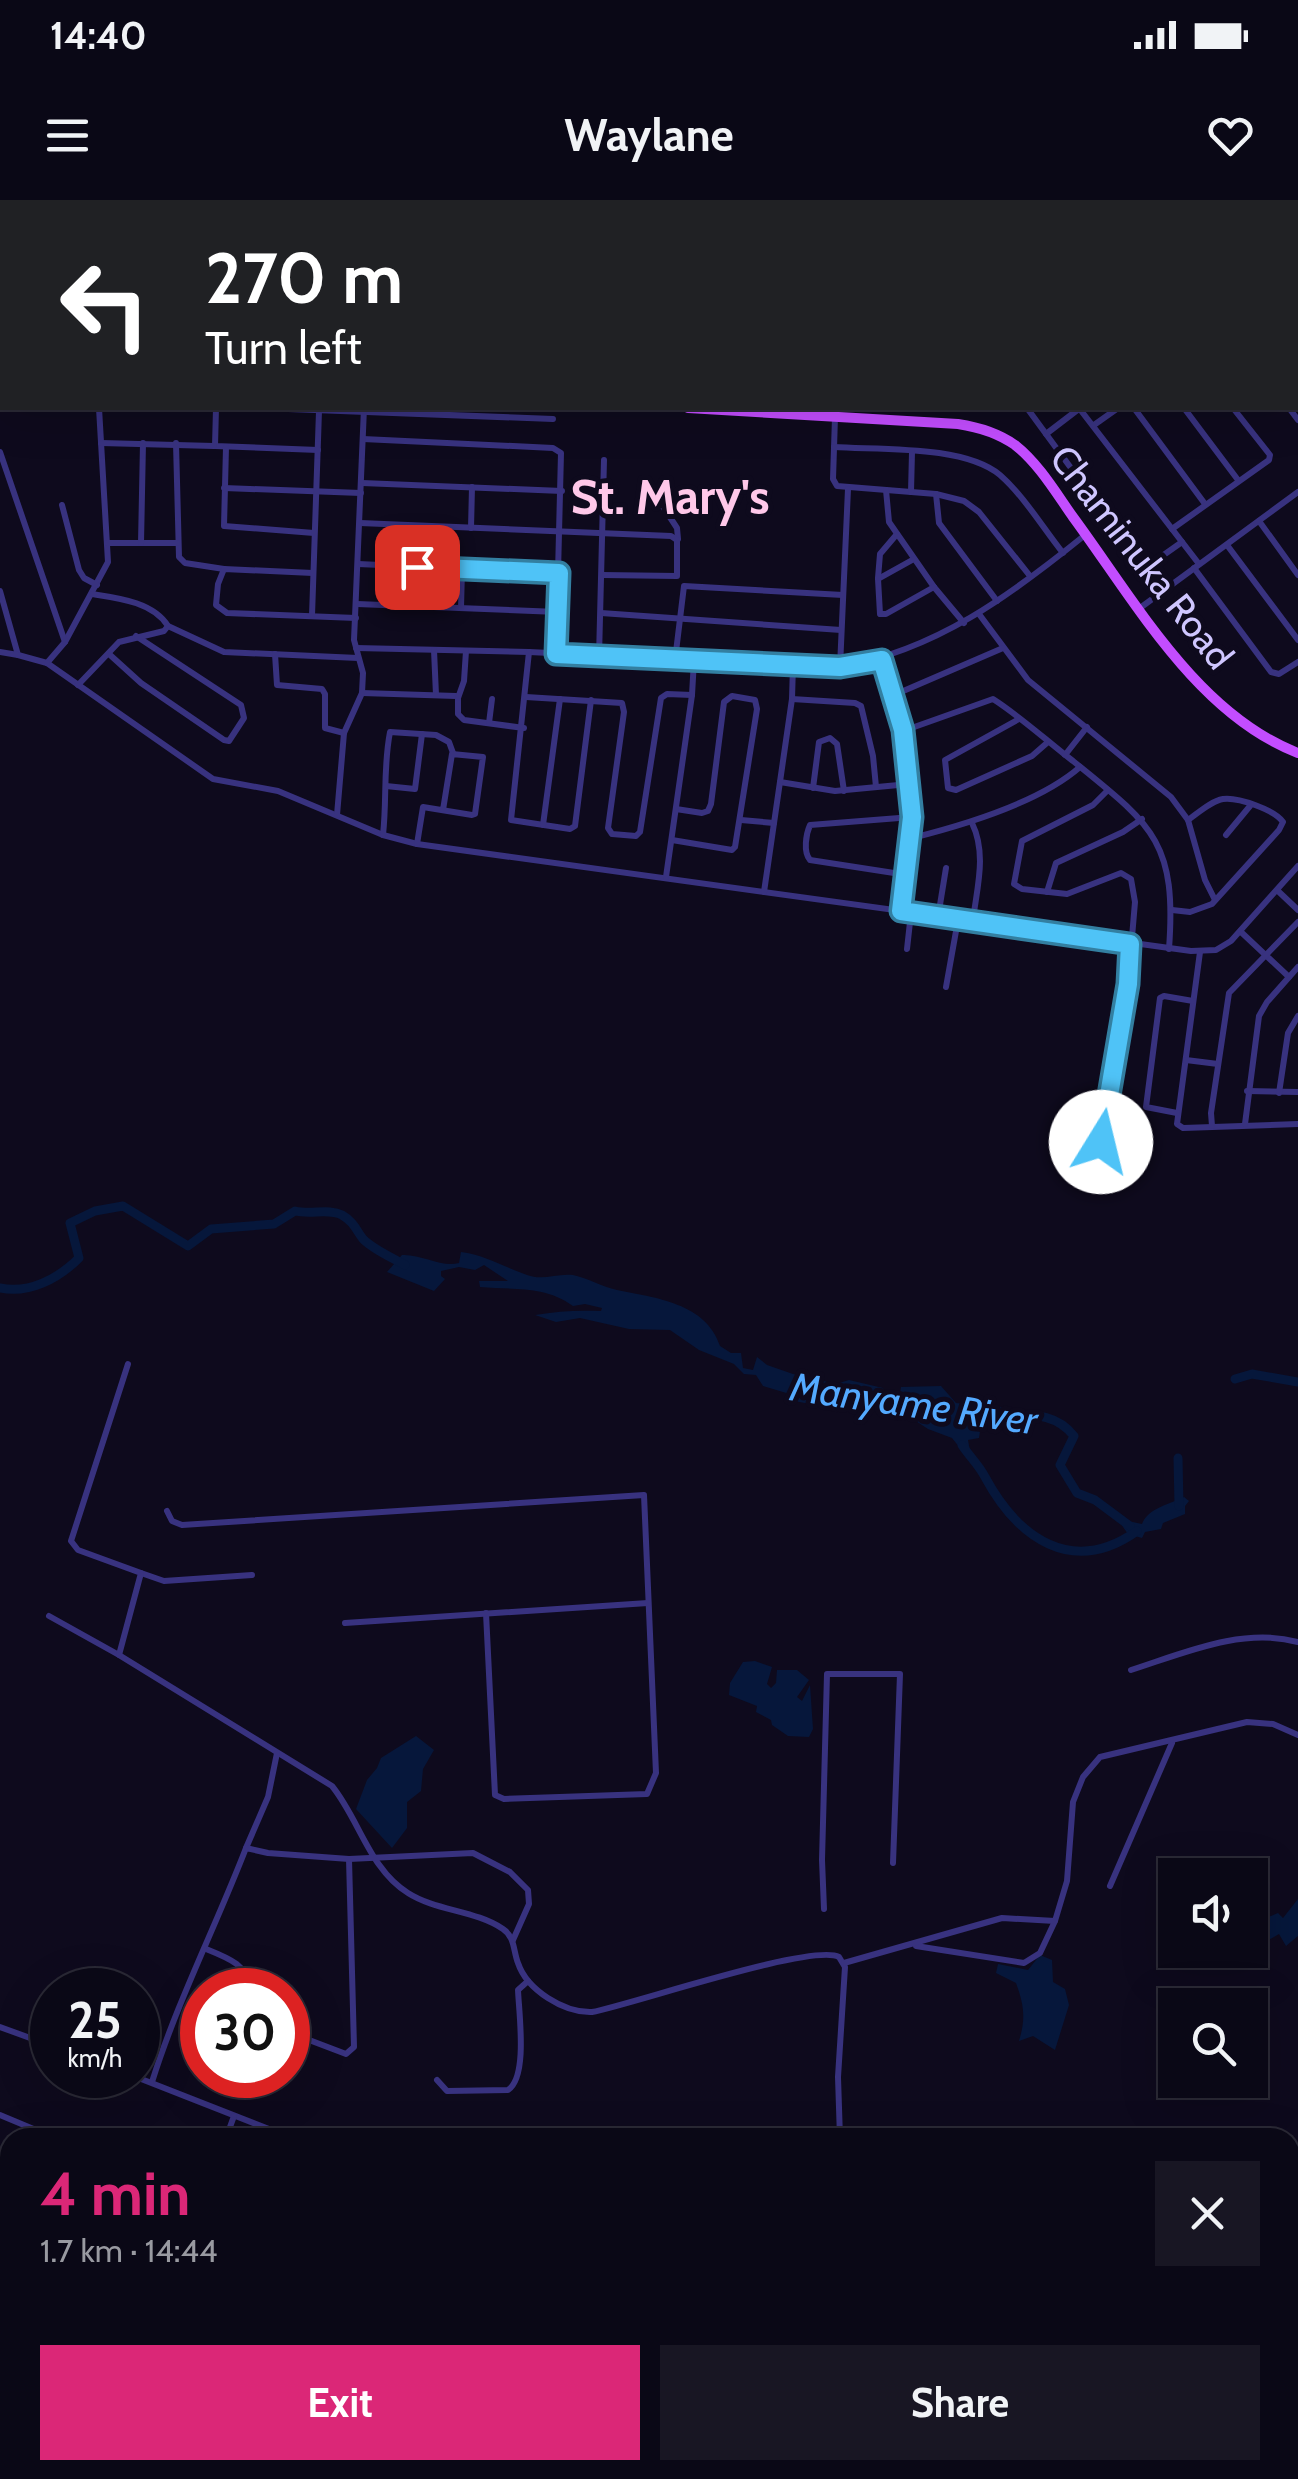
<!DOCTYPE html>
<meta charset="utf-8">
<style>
body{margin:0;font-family:Cabin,sans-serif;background:#181623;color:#f1f3f6;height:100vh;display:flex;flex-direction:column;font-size:38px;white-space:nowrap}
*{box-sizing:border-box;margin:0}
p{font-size:32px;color:#999aa1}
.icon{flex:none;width:55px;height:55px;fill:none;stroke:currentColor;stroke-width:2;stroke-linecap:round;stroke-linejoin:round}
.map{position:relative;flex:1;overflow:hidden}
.drawer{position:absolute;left:0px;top:1928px;width:1300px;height:352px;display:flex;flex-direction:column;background:#0a0816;border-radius:30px 30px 0 0;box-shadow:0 10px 40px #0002,0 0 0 2px #2a2935}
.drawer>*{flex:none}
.banner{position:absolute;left:0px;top:0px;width:1300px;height:210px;box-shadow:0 10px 40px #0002,0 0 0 2px #2a2935;background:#202124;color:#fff;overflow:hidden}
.fabs{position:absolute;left:1158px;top:1658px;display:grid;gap:20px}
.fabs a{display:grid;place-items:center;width:110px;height:110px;border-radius:0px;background:#0a0816;box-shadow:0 10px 40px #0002,0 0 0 2px #2a2935;font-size:50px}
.speed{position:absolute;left:30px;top:1768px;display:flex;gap:20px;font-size:50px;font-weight:700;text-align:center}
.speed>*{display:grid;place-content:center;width:130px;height:130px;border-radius:50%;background:#0a0816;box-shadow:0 10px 40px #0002,0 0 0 2px #2a2935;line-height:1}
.speed small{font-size:25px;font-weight:400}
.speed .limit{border:15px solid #d22;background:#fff;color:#111}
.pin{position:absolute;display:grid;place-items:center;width:85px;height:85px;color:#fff;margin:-42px;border-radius:20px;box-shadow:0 5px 15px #0006}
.me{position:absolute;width:110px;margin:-55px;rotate:9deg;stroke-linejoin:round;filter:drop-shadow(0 0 8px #0008)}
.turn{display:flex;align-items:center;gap:35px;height:210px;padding:0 40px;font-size:45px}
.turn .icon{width:130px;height:130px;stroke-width:2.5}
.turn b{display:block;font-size:70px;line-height:85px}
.round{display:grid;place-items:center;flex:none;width:105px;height:105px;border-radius:0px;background:#181623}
.headline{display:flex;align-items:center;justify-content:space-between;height:170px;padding:0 40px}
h1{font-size:60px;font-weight:800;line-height:75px;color:#db2777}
.cta{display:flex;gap:20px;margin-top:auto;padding:20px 40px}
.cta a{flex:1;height:115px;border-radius:0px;background:#db2777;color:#fff;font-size:40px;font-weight:800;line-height:115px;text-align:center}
.cta a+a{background:#181623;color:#f1f3f6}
.status{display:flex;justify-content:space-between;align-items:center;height:70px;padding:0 50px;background:#0a0816;direction:ltr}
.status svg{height:28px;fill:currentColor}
header{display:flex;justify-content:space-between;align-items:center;height:130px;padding:0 40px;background:#0a0816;font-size:45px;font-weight:800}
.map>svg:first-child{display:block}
.water{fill:#06173b}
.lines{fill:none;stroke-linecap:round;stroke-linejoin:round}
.river{stroke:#06173b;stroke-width:9}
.minor{stroke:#38327f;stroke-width:6}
.major{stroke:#c34dff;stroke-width:10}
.route-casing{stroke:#337fa1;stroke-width:25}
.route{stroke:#4fc3f7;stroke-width:18}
.labels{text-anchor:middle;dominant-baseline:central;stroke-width:10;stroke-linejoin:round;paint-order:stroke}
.street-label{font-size:38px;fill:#cfc6ff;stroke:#0e0a1d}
.water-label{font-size:40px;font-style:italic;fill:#54aaff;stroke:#0e0a1d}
.district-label{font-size:48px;font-weight:bold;fill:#ffc8e9;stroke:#0e0a1d}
</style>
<div class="status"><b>14:40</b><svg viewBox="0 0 49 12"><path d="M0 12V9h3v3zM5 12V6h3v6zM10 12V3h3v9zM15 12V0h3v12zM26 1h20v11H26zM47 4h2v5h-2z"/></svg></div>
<header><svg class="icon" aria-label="menu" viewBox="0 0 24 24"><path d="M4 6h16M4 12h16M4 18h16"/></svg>Waylane<svg class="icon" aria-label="heart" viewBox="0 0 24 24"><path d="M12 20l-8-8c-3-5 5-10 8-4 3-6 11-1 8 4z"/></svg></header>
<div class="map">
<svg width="1298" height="2279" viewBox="0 0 1298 2279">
<rect width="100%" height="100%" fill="#0e0a1d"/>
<!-- water -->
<g class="water">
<path d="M461,1052C485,1055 504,1067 527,1075C543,1081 557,1073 573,1075C588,1078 602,1087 617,1090C656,1098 706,1103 720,1146L731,1153H741L743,1168L753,1170L757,1157L767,1165L793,1174L836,1184L849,1180L883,1188L886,1193L899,1199L901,1187L941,1186L956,1203L1008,1208L1013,1210V1218L1006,1221L991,1216L975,1221L980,1231L979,1238L968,1240L970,1251L964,1253L952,1238L928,1229L887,1202C858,1218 875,1210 849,1203L844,1207C826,1202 809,1206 792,1200L793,1195L763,1186L756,1175L744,1174L734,1164L699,1150L670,1130L629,1129L580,1118L556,1122L535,1115C557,1111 579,1110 601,1111L602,1108L585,1104L573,1106C545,1085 513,1090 480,1087L479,1081H508L484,1065L475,1070L459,1067L441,1071V1076L445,1079L434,1091L387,1072L402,1055C422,1054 442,1068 459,1063Z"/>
<path d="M1184,1297L1189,1301L1185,1306V1314L1163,1323L1161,1329L1145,1332L1142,1338L1128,1334L1121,1324L1123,1320L1142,1324C1148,1308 1170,1304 1184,1297Z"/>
<path d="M755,1461L772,1467L767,1484L771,1488L776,1483L777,1470H797L809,1480L797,1497L802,1501L810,1485L813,1529L809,1537L788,1536L772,1525L771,1520L756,1512L757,1506L729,1495L730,1483L743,1462Z"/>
<path d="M416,1536L434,1550L423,1569L421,1591L407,1602V1628L392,1648L356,1609L367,1580L377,1568L381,1558Z"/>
<path d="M1298,1699V1736L1286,1746L1279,1734L1260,1745L1250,1741V1717L1257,1722L1278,1713L1283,1718Z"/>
<path d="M1040,1755L1052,1760L1053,1782L1065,1789L1069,1805L1055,1850L1033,1836L1019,1841C1026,1818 1024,1805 1016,1783L996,1773L998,1764L1028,1770Z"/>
</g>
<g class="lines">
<!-- river -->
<g class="river">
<path d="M0,1088C29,1094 58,1079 79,1058L70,1023L95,1011L123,1006L188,1046L211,1029L274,1024L295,1011C311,1015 329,1008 342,1015C354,1022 356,1030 363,1039C374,1050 391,1057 405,1065"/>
<path d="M1235,1179L1252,1174L1298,1182"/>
<path d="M1004,1214C1032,1215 1056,1213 1074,1236L1060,1265L1077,1293L1095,1300L1130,1326"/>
<path d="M962,1245C969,1256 979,1265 985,1277C1018,1338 1072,1377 1137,1331"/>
<path d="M1178,1258L1179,1306"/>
</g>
<!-- minor -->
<g class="minor">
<path d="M189,0V2"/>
<path d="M377,0H388"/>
<path d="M445,0L449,2"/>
<path d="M649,0L650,2"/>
<path d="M22,2V0"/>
<path d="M65,2V0"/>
<path d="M106,2V0"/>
<path d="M148,2V0"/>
<path d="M291,2V0"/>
<path d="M473,2L475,0"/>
<path d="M715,2V0"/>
<path d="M863,2V0"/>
<path d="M937,2V0"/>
<path d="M975,2V0"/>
<path d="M1014,2V0"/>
<path d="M1134,2V0"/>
<path d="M1281,2L1284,0"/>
<path d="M1298,42V41"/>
<path d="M0,60H2"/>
<path d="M1298,126V125"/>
<path d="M1298,144V145"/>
<path d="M99,208L108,362L65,442L47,463L213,579L278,591L383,635L417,644L1191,751L1216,750L1231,741L1298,666"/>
<path d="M216,208L215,246L318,250"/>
<path d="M262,208L553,219"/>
<path d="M1027,208L1142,365L1148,366L1182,342"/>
<path d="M1079,208L1199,364"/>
<path d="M1134,208L1205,304"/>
<path d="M1184,208L1238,280"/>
<path d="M1289,208L1298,220"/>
<path d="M835,217L833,279L837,286L936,294L964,301L979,312L1030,376"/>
<path d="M1094,225L1118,208"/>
<path d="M1046,234L1080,208"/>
<path d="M363,239L553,248L561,253L556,453"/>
<path d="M101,243L214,246"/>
<path d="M176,243L179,357L185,363L224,369"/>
<path d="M226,247L224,326L314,333"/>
<path d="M834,247C880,250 964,245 1000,275C1024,296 1043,328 1063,353"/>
<path d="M0,252L65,442"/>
<path d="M362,283L562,291"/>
<path d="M224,288L361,293"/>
<path d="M886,290L889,322L934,387L964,423"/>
<path d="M911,292L912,252"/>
<path d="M936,294L939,323L997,401"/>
<path d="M656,296L677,328L678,339"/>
<path d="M62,305L79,370L84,378L97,385"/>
<path d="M1259,321L1298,375"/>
<path d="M360,323L671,336L677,340V376L602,375"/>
<path d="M471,328L472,287"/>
<path d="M1172,329L1269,260L1270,255L1233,208"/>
<path d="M107,343H177"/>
<path d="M141,343L143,243"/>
<path d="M1227,345L1298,440"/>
<path d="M914,359L878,379L880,414H886L934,387"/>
<path d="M358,364L559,373"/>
<path d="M1194,368L1271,472L1279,474L1298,462"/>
<path d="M313,373L224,369L218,384L216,405L227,413L356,418"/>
<path d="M878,378L880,354L897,334"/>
<path d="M0,391L18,455L47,463"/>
<path d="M357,404L558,412"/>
<path d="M414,406L417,367"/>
<path d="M461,408L462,369"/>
<path d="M1140,408L1298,292"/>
<path d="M601,413L841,430"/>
<path d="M979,414L1028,480L1171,597L1188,620L1205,680L1215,700"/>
<path d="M312,416L319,211"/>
<path d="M168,426L224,452L358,458"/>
<path d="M356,448L529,452L840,467C935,451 1011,395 1085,335"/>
<path d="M434,450L436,495"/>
<path d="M0,452L18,455"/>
<path d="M529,452L511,620L570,629L575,626L591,500"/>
<path d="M109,454L141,483L224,540L229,541L244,518L241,505L136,436"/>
<path d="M275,454L277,485L322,489L325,494V528L344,533"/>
<path d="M599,457L604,260"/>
<path d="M675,460L684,386L843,395"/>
<path d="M882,460L903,531L912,617L901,711"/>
<path d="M840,467L848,289"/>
<path d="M78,485L119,442L164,431L168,426C153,402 118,398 92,394"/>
<path d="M362,493L456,496L458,498V514L464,520L524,528"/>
<path d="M894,495L1003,448"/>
<path d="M526,497L622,503L624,512L608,628L612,634L636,636L640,632L661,498L667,494L692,495"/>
<path d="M458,498L464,481L466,451"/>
<path d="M792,499L855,503L861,506L873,556L876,587"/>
<path d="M1019,519L945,560L948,588L956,590L1032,556L1048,542"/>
<path d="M489,523L492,499"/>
<path d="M903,531L993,499C1021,517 1047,541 1073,561C1152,625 1177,641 1169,749"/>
<path d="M1065,555L1087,527"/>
<path d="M780,582L835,591L909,584"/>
<path d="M386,586L415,589L422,534"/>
<path d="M813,588L819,542L830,538L837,544L844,591"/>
<path d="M337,615L344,533L362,493L363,473L354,440L364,208"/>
<path d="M741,620L774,623"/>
<path d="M972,623C987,654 977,687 973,720"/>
<path d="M543,625L560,499"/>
<path d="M383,635C387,599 383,568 390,532L436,535L449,542L453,553"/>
<path d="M1226,635L1250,606"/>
<path d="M912,638C964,625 1039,603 1080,567"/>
<path d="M672,640L732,650L735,647L757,509L755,500L732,496L724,502L711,604L708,611L702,613L676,609"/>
<path d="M417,644L423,607L472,615L475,614L483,557L452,554L443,610"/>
<path d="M907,675L810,660C803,652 806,634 810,625L912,617"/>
<path d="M666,677L692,495L694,460"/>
<path d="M1278,691L1298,710"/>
<path d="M764,692L792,499L793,465"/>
<path d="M1047,692L1056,663L1123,632L1142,619"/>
<path d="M1172,710L1190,712L1212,704L1279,630L1283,622C1275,610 1238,597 1223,599C1211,601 1198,613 1188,620"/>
<path d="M938,717L946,668"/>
<path d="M1241,732L1289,777"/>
<path d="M907,749L911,713"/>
<path d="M1200,752L1177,924L1183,928L1298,924"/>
<path d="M946,787L958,720"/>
<path d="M1186,860L1218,864"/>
<path d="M1247,891L1298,892"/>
<path d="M1279,893L1288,833L1298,816"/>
<path d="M1177,913L1146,907L1160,798L1164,796L1193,801"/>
<path d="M1245,924L1259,816L1267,802L1298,767"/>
<path d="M1212,926L1211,913L1229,793L1298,722"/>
<path d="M1101,942L1128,784L1135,702L1131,679L1121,673L1067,694L1022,689L1014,684L1022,641L1093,605L1108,590"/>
<path d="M167,1311L172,1321L182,1325L644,1295L656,1573L647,1594L504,1599L495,1595L486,1413"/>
<path d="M141,1373L164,1381L252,1375"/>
<path d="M49,1416L119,1455L332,1586C359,1619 370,1670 408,1693C436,1711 475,1710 503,1729C515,1737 513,1750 518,1763C527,1790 564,1813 592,1812C633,1804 812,1743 839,1757L845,1767L838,1877L840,1938"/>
<path d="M345,1423L648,1403"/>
<path d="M119,1455L141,1373L78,1350L71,1341L128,1164"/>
<path d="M1131,1470C1184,1453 1242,1427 1298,1442"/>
<path d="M246,1648L268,1597L277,1553"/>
<path d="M1110,1686L1172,1543"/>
<path d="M824,1709L822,1660L827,1474H900L893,1663"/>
<path d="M916,1746L1024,1763L1040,1753L1055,1721"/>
<path d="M206,1749C231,1759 245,1764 253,1790"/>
<path d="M844,1763L1002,1718L1055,1721L1067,1681L1073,1602L1083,1577L1100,1557L1247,1522L1273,1524L1298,1535"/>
<path d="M0,1827L52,1846"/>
<path d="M288,1832L346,1854L354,1847L349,1659"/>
<path d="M131,1875L292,1938"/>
<path d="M437,1880L447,1891L508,1890C528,1877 519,1814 518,1790L528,1781"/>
<path d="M152,1882C177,1802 216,1726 246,1648L268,1653L349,1659L473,1653L510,1672L528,1690L529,1704L513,1740"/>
<path d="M0,1915L55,1938"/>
<path d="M226,1938L234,1916"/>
<path d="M0,2006L10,2010"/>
<path d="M0,2096L10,2100"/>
<path d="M0,2185L10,2189"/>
<path d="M647,2270L669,2279"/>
<path d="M873,2270L896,2279"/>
<path d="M1107,2270L1131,2279"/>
<path d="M0,2277L4,2279"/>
<path d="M100,2279L103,2270"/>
<path d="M186,2279L190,2270"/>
<path d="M285,2279L289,2270"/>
<path d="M370,2279L373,2270"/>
<path d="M469,2279L472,2270"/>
<path d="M567,2279L570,2270"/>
<path d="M764,2279L768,2270"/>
<path d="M1097,2279L1101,2270"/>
</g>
<!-- major -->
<g class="major">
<path d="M0,179H2"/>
<path d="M688,208L958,224C978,227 998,233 1015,245C1039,264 1056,293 1073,317C1135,401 1197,514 1298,553"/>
</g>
</g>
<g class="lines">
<defs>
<path id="route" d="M417,367L559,373L556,454L840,467L882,460L903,530L912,617L901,711L1130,744L1128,784L1101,942"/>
</defs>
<!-- route casing -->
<use href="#route" class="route-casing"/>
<!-- route -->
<use href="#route" class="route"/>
</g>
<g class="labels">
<!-- street labels -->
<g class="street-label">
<text transform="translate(1142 357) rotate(52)">Chaminuka Road</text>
</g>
<!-- water labels -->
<g class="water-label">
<text transform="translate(914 1203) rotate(8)">Manyame River</text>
</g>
<!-- district labels -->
<g class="district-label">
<text x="670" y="297">St. Mary's</text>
</g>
</g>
</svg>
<div class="fabs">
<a><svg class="icon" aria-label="sound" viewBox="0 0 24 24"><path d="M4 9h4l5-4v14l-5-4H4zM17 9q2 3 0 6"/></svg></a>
<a><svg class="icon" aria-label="search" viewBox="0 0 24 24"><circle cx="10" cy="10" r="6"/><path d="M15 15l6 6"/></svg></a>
</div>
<div class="speed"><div>25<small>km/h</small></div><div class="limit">30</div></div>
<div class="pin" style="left:417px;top:367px;background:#d93025"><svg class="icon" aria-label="arrive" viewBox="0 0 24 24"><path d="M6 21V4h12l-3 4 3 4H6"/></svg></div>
<svg class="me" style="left:1101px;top:942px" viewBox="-20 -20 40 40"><circle r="19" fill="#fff"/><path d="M0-13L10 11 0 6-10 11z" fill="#4fc3f7"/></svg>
<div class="banner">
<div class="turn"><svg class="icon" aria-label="left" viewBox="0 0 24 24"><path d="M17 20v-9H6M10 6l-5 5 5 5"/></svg><div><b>270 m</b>Turn left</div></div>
</div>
<section class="drawer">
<div class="headline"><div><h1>4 min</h1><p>1.7 km · 14:44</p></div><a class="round"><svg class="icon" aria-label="close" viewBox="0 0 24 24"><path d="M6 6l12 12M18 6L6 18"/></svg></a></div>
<div class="cta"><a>Exit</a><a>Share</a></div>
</section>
</div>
